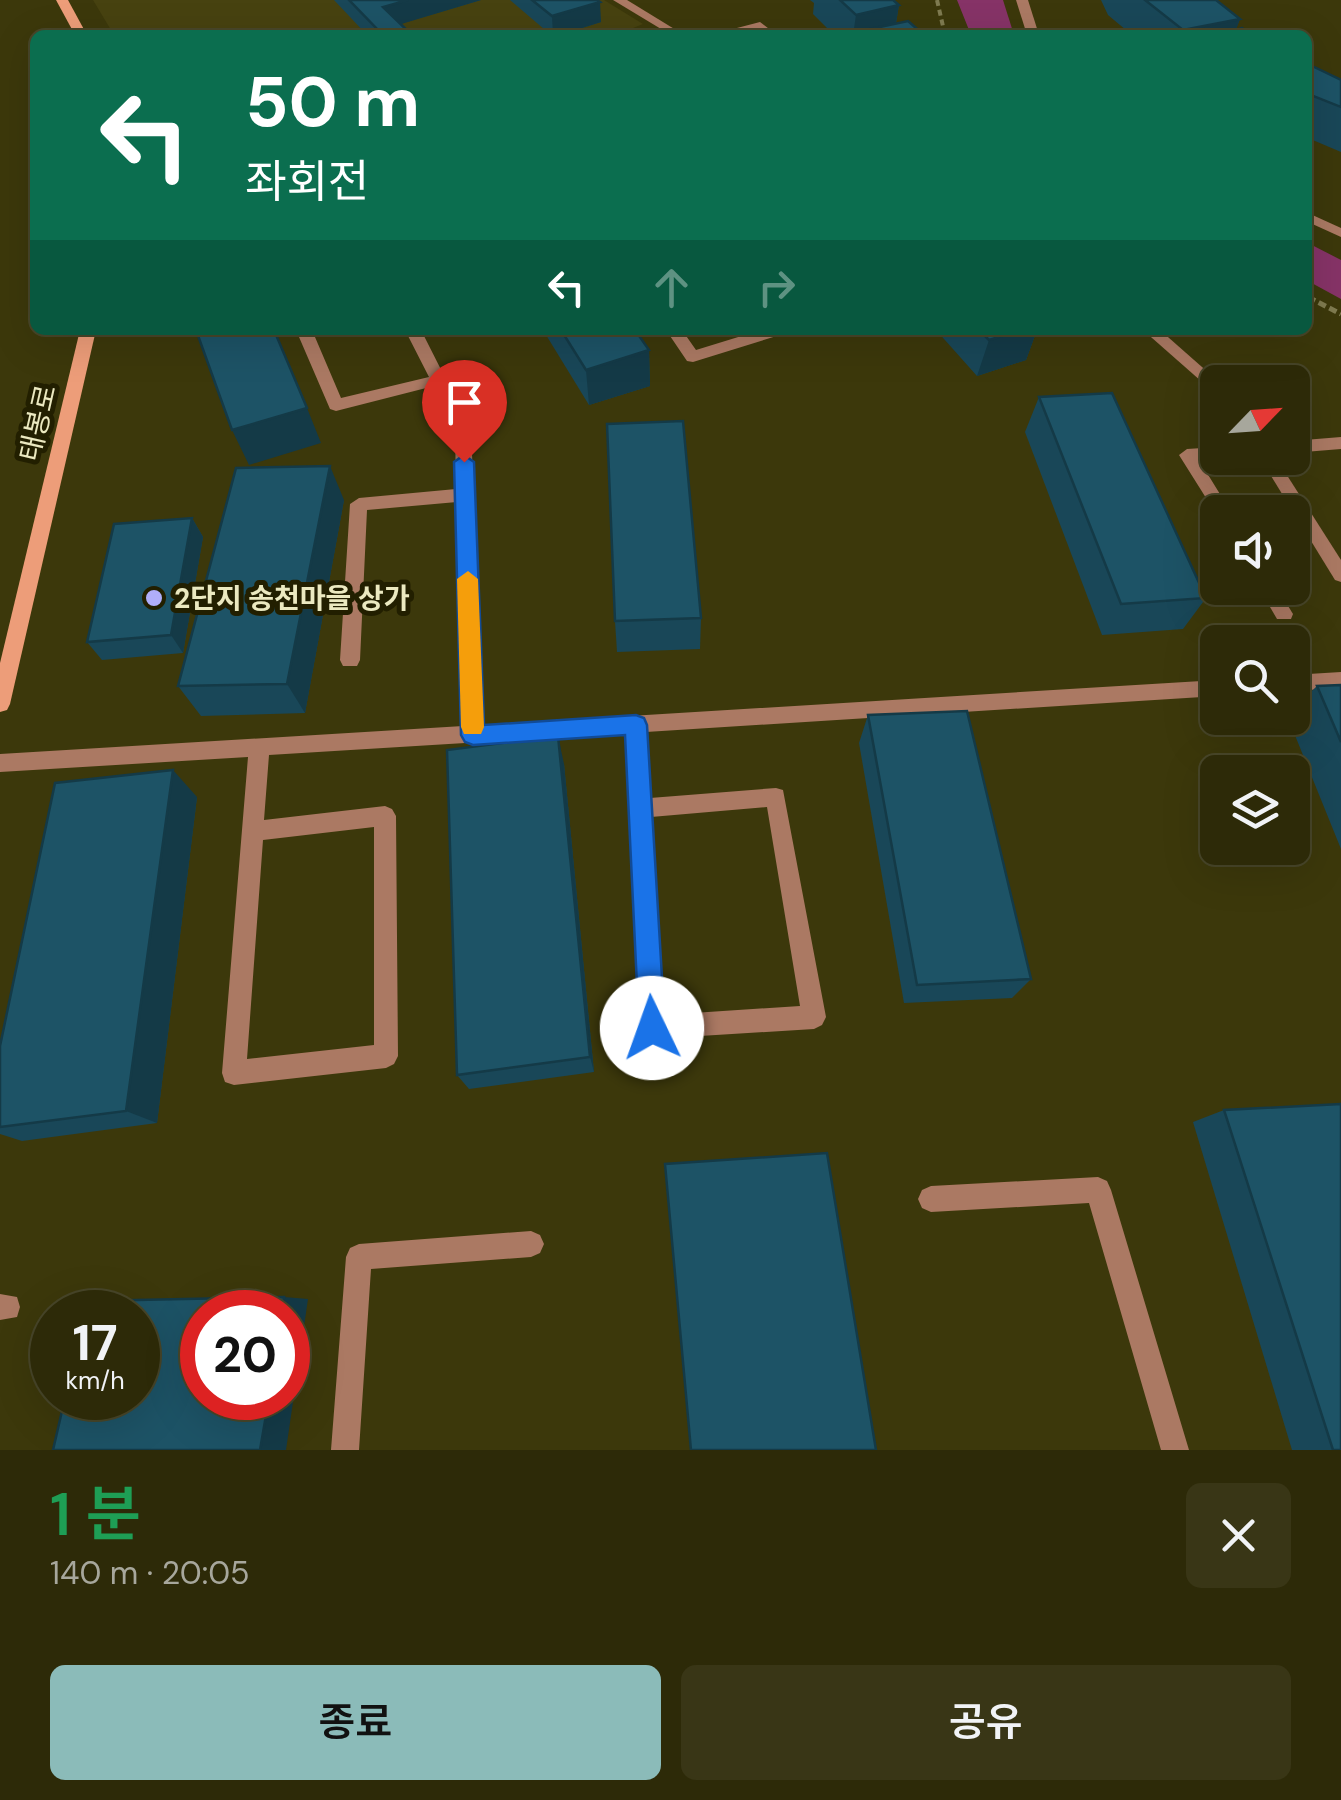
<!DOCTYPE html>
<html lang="ko">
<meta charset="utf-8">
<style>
body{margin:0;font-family:"DM Sans","Noto Sans KR",sans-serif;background:#393616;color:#f1f3f6;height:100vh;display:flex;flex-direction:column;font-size:38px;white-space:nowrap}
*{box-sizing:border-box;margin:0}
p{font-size:32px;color:#a7a79c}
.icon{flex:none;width:55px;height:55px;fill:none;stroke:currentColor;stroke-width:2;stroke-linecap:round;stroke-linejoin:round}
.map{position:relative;height:1450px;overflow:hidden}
.side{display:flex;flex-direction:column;background:#2d2a08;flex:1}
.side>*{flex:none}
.guide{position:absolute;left:30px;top:30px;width:1282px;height:305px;border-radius:15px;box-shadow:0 10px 40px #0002,0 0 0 2px #484629;background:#0b6e4f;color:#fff;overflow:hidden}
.needle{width:65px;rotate:65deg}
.fabs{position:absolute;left:1200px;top:365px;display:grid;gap:20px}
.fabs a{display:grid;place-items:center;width:110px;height:110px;border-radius:15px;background:#2d2a08;box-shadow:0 10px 40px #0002,0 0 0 2px #484629;font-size:50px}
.speed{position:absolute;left:30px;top:1290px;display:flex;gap:20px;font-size:50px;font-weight:700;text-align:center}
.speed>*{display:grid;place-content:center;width:130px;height:130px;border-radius:50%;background:#2d2a08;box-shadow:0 10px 40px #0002,0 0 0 2px #484629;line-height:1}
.speed small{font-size:25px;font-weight:400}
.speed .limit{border:15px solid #d22;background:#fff;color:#111}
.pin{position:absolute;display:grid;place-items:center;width:85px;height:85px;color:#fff;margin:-102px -42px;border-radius:50% 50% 50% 0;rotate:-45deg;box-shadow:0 0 10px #0007}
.pin .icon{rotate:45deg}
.me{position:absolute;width:110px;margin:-55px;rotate:357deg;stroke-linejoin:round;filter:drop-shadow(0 0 8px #0008)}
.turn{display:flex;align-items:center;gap:35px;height:210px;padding:0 50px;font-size:45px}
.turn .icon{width:130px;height:130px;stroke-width:2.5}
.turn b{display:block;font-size:70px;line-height:85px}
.lanes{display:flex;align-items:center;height:95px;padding:0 50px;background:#0003;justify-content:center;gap:50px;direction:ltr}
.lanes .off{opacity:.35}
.round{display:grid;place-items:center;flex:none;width:105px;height:105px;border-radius:15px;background:#393616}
.summary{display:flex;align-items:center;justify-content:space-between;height:170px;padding:0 50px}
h1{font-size:60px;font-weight:600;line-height:75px;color:#1e9e55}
.cta{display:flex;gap:20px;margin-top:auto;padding:20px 50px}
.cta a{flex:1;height:115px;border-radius:15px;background:#8bbbb9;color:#111;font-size:40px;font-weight:600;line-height:115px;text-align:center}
.cta a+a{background:#393616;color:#f1f3f6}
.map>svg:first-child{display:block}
.built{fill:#474210}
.green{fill:#863367}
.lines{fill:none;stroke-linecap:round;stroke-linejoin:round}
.path-far1{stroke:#7f7b50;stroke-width:4;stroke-dasharray:6 4;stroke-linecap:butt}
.path{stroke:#7f7b50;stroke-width:5;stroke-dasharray:8 4;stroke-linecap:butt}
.service{fill:#ab7963;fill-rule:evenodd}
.secondary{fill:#ed9d79;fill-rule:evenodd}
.wall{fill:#194758}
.shaded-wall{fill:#143a47}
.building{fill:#1d5366;stroke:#143a47;stroke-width:2.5}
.route{fill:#1a73e8;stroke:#114b97;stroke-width:2.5}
.slow{fill:#f59e0b}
.poi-dot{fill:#b0aefa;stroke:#221f00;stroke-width:4}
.labels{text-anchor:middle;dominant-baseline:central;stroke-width:10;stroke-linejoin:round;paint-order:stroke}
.street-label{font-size:28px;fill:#ebe9c0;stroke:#221f00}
.poi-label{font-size:28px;font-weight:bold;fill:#ebe9c0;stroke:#221f00;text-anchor:start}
</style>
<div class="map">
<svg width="1341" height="1450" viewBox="0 0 1341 1450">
<rect width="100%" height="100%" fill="#3c380b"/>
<!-- built -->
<path class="built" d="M93,0H604L643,24L616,35H114Z"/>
<!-- green -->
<g class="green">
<path d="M957,0H1003L1014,35H971Z"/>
<path d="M1308,243L1341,260V299L1308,281Z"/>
</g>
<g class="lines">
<!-- path-far1 -->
<path class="path-far1" d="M937,0L945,35"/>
<!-- path -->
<path class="path" d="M1308,297L1341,314"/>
<!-- service -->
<g class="service">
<path d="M613,0H627L676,30L666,32Z"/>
<path d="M1016,0H1028L1039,35H1027Z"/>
<path d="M760,22L777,35H764L758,29L731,35H710Z"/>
<path d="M1308,213L1341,228V237L1308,222Z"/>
<path d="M296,330H312L341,398L429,377L405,330H421L471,429L483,725L1218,680V696L646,732L650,798L776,788L783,790L826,1017L822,1025L814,1029L652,1039L644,1035L640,1027L626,733L269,755L264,820L385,806L392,809L396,816L398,1056L394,1064L386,1068L234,1085L225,1082L222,1073L248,757L0,772V754L463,726L457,502L367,510L360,660L357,666H343L340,660L350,504L359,498L456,489L455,429L434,386L336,411L330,409ZM767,807L800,1006L663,1015L651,817ZM374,827V1045L247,1059L263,840Z"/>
<path d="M666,330H682L696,350L761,330H786L783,334L693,362L687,361Z"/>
<path d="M1143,330H1160L1219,382L1218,396Z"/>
<path d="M1341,437V449L1292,453V441Z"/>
<path d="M1218,447V458H1223L1199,460L1231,512H1218V517L1179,455L1187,449Z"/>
<path d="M1260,458H1276L1341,560V582L1335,580Z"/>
<path d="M1259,588H1277L1293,614L1291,619H1277Z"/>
<path d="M1341,672V688L1292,691V675Z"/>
<path d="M1098,1177L1107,1181L1111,1190L1189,1450H1161L1089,1203L931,1212L922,1208L918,1199L922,1190L931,1186Z"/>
<path d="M531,1231L540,1235L544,1244L540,1253L531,1257L371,1269L359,1450H331L346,1257L350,1248L359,1244Z"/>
<path d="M0,1294L17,1297L20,1307L17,1317L0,1320Z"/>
</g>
<!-- secondary -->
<g class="secondary">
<path d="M56,0H68L87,35H75Z"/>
<path d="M80,330H96L10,704L7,710L0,712V663Z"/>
</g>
</g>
<!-- wall -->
<g class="wall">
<path d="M334,0H481L400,24L412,35H367Z"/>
<path d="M510,0H597L601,22L560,35H551Z"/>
<path d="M810,0H893L899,5L896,23L924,35H834L813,14L814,3Z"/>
<path d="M1101,0H1216L1240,19L1235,31L1254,35H1132L1108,15Z"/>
<path d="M1308,64L1341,80V152L1308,138Z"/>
<path d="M543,330H635L649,350L650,386L589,405Z"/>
<path d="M936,330H1037L1026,360L977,376Z"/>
<path d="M1039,397L1206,598L1183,629L1102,635L1025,432Z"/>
<path d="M344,500L305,713L201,716L178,686Z"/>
<path d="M192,518L203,537L183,653L102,660L87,642Z"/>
<path d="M701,618L700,649L617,652L615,621Z"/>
<path d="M1341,685V849L1288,718H1292V710L1317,686Z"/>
<path d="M868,715L1031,979L1012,998L904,1003L859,743Z"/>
<path d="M564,764L594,1072L469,1089L457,1075Z"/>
<path d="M197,797L157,1123L22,1141L0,1134V1046Z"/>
<path d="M1224,1110L1341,1450H1292L1193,1122Z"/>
</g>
<!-- shaded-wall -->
<g class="shaded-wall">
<path d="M408,0H481L388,28L383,7Z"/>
<path d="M600,2L601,22L560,35H553L552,16Z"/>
<path d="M899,5L894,35L861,31V35H853L856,15Z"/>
<path d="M1240,19L1234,35H1181L1183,30Z"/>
<path d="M1021,330H1037L1026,360L977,376L989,340Z"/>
<path d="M649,350L650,386L589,405L586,370Z"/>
<path d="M307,408L321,443L249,465L232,430Z"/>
<path d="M330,466L344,500L305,713L287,684Z"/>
<path d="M192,518L203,537L183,653L171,635Z"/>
<path d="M558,736L564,764L594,1072L590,1057Z"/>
<path d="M173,770L197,797L157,1123L126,1111Z"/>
<path d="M284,1297L308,1299L286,1450H260L269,1398H288V1312H282Z"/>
</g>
<!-- building -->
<g class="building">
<path d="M349,0H408L383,7L412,35H383Z"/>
<path d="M532,0H597L600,2L552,16Z"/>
<path d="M840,0H893L899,5L856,15Z"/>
<path d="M1145,0H1216L1240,19L1183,30Z"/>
<path d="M908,21L924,35H866L861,31Z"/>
<path d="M1242,28L1254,35H1225Z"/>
<path d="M1308,64L1341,80V107L1308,94Z"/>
<path d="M196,330H274L307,408L232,430Z"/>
<path d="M561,330H635L649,350L586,370Z"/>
<path d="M979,330H1021L989,340Z"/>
<path d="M1112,393L1206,598L1121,604L1039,397Z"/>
<path d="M683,421L701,618L615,621L607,424Z"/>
<path d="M330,466L287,684L178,686L236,468Z"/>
<path d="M192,518L171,635L87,642L114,524Z"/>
<path d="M1341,685V742L1317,686Z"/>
<path d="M967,711L1031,979L917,985L868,715Z"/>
<path d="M558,736L590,1057L457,1075L447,750Z"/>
<path d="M173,770L126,1111L0,1127V1046L55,783Z"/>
<path d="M1341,1104V1450H1333L1224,1110Z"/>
<path d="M827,1153L876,1450H691L665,1164Z"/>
<path d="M284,1297L282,1312H202V1398H269L260,1450H53L65,1398H138V1312H86L89,1301Z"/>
</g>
<!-- route -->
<path class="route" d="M464,455L474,462L484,725L636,715L644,718L647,725L665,1028L661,1037L652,1041L643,1037L639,1028L625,735L473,745L465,742L461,735L454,462Z"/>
<!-- slow -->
<path class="slow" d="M468,571L478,579L484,727L481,734H464L461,727L457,579Z"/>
<!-- markers -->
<circle class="poi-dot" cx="154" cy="598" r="10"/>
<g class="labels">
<!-- street labels -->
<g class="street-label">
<text transform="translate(38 423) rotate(-77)">태봉로</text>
</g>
<!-- poi labels -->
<g class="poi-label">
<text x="174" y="598">2단지 송천마을 상가</text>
</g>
</g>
</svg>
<div class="fabs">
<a><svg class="needle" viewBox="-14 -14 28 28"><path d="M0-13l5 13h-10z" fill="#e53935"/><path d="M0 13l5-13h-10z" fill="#a7a79c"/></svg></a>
<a><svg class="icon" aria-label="sound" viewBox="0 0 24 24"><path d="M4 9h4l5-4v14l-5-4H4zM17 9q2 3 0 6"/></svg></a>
<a><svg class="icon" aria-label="search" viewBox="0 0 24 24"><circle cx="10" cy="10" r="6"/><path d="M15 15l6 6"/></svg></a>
<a><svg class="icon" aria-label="layers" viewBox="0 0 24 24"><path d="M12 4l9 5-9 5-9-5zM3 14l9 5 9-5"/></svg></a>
</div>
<div class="speed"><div>17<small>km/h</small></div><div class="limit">20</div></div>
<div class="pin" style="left:464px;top:462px;background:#d93025"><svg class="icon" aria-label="arrive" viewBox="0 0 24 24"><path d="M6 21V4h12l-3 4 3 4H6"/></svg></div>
<svg class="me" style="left:652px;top:1028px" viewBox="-20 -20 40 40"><circle r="19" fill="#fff"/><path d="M0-13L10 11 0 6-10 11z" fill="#1a73e8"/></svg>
<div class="guide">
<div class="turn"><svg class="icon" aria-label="left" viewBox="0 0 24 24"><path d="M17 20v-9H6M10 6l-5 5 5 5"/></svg><div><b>50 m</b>좌회전</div></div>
<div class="lanes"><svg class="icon" aria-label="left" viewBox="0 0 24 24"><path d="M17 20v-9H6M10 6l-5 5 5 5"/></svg><svg class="icon off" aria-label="ahead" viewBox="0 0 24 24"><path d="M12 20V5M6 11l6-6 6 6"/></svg><svg class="icon off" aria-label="right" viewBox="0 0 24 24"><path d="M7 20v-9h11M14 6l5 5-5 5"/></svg></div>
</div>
</div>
<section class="side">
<div class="summary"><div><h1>1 분</h1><p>140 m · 20:05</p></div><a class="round"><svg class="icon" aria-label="close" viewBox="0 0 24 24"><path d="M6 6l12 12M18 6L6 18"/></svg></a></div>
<div class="cta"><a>종료</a><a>공유</a></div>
</section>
